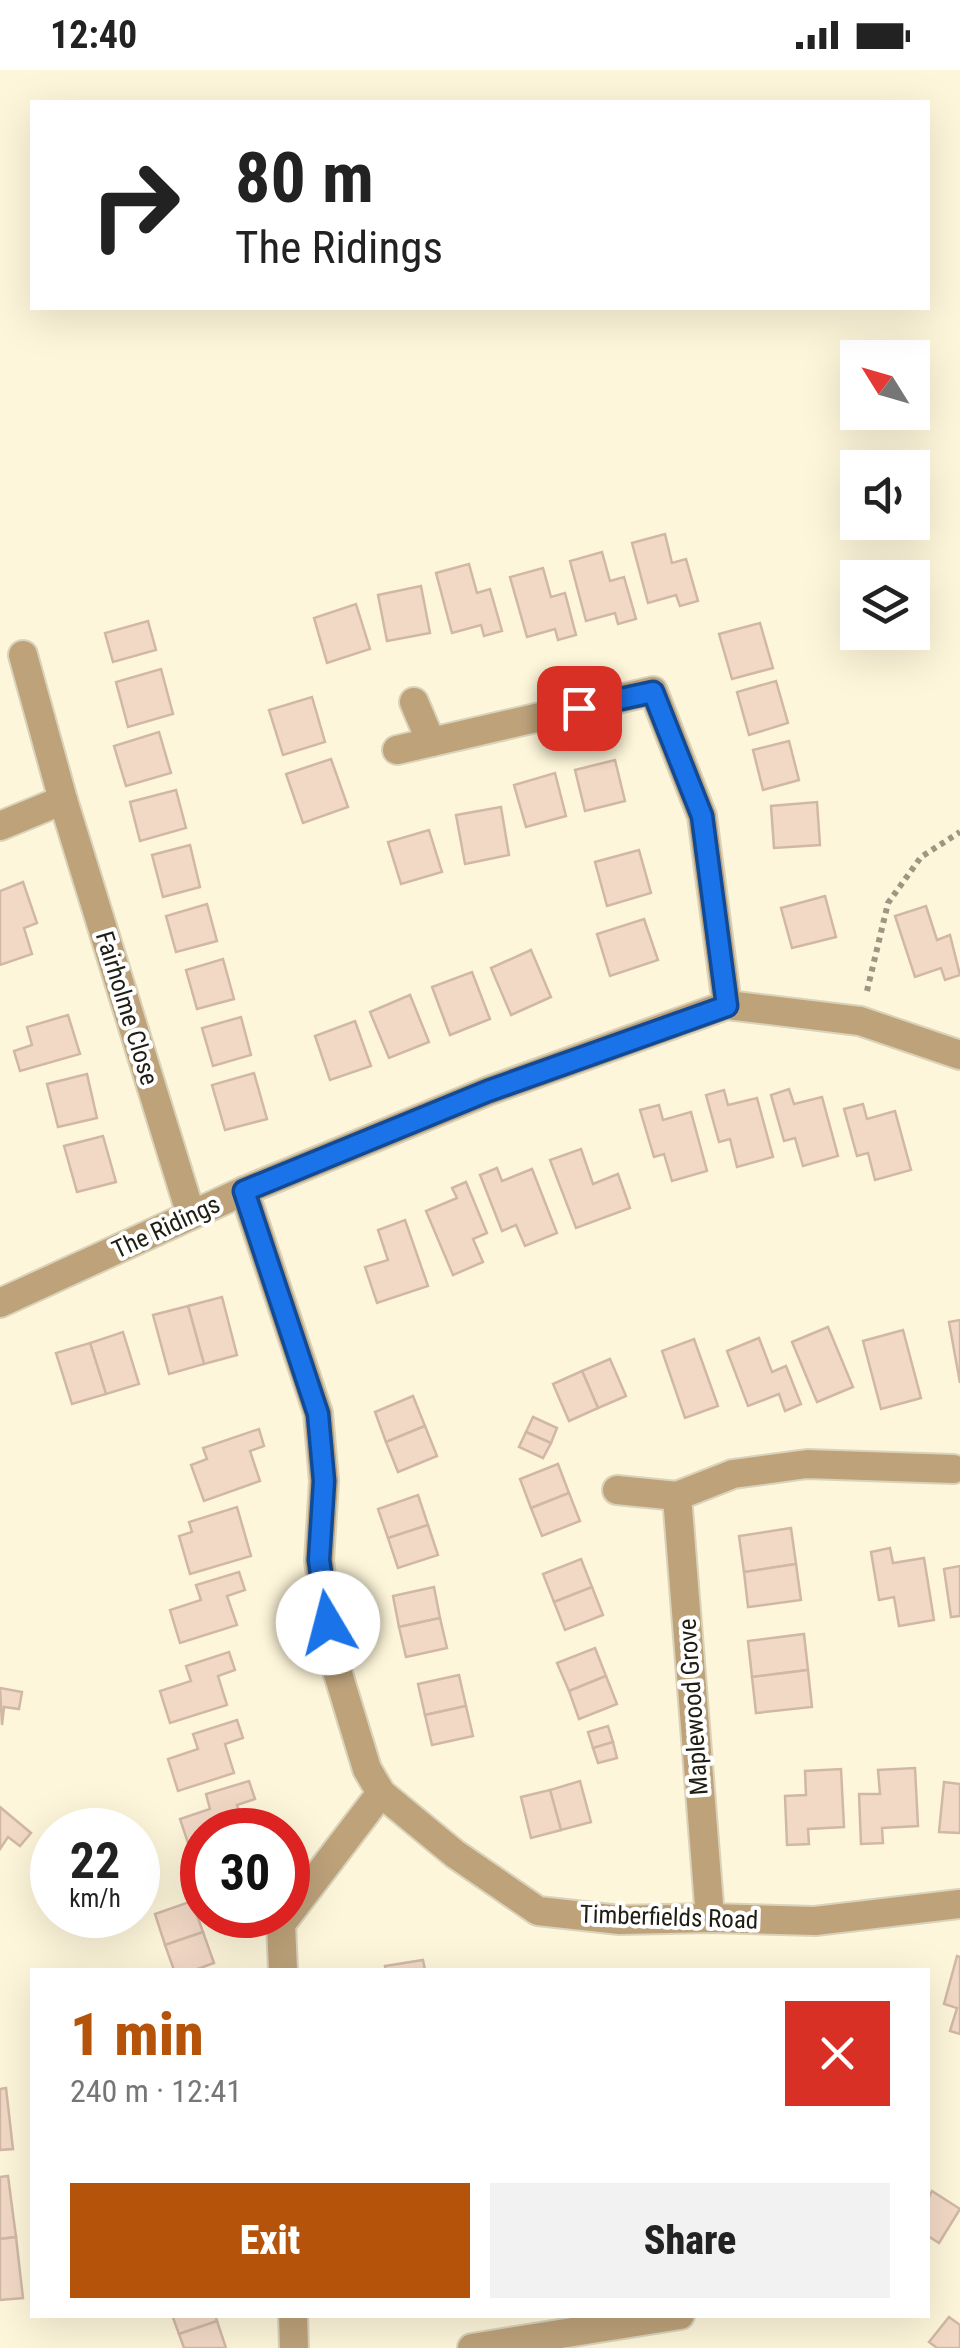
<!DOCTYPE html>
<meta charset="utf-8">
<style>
body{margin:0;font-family:"Roboto Condensed",sans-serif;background:#f2f2f2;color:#222;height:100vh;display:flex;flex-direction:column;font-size:38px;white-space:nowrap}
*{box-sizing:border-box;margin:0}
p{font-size:32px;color:#767676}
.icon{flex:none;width:55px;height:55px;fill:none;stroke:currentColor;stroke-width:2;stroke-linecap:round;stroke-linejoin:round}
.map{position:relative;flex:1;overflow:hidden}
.sheet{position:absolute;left:30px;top:1898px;width:900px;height:350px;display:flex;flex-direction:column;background:#fff;border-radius:0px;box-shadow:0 10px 40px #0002}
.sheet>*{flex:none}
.top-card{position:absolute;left:30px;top:30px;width:900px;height:210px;border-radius:0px;box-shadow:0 10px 40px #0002;background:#fff;color:#222;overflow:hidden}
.needle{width:65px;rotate:307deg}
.fabs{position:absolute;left:840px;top:270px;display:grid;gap:20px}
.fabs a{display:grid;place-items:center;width:90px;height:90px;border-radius:0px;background:#fff;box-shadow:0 10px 40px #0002;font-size:50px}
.speed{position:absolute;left:30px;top:1738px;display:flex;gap:20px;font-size:50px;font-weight:700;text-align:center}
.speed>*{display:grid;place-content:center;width:130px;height:130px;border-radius:50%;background:#fff;box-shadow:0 10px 40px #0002;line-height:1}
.speed small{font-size:25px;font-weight:400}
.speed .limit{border:15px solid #d22;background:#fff;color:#111}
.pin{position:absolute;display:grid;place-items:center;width:85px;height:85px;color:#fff;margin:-42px;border-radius:20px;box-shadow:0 5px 15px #0006}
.me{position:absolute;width:110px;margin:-55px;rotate:352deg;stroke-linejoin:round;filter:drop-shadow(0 0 8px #0008)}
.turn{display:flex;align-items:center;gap:35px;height:210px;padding:0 40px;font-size:45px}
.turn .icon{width:130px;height:130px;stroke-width:2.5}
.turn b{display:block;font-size:70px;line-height:85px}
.round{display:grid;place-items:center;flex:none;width:105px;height:105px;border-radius:0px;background:#f2f2f2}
.head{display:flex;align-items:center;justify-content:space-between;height:170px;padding:0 40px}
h1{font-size:60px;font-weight:800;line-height:75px;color:#b45309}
.primary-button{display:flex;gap:20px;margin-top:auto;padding:20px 40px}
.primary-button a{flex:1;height:115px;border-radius:0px;background:#b45309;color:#fff;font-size:40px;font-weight:800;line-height:115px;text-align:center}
.primary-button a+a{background:#f2f2f2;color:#222}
.status{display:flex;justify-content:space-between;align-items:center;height:70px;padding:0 50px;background:#fff;direction:ltr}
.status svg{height:28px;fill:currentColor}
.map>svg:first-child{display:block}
.building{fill:#f2d9c6;stroke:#d1b8a6;stroke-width:2.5}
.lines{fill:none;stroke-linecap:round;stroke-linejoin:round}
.minor-casing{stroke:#dad3ba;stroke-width:32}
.path{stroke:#9c9682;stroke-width:6;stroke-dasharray:5 5;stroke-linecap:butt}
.minor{stroke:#bda27a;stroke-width:28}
.route-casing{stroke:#114b97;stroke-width:25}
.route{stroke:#1a73e8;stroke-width:18}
.labels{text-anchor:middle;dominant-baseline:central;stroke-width:8;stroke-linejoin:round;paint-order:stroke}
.street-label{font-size:25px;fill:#201d13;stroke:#fff}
</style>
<div class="status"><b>12:40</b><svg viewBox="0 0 49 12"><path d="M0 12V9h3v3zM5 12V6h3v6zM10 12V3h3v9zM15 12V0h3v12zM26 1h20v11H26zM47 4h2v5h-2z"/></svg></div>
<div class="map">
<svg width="960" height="2278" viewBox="0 0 960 2278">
<rect width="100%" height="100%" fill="#fef6da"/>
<!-- building -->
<g class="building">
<path d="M665,464L672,493L686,489L698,531L680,536L676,525L648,533L632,473Z"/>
<path d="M602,482L610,511L624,507L636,549L618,554L615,543L586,551L570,491Z"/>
<path d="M469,494L477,523L490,519L502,561L484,566L481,555L452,563L436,503Z"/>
<path d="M543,498L551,527L565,523L576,565L558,570L555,559L527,567L510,507Z"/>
<path d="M421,516L430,563L387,571L378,525Z"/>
<path d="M356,534L370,579L327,593L314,548Z"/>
<path d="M148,551L156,580L113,592L105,563Z"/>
<path d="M760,553L773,598L732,609L719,564Z"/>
<path d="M161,599L173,644L128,657L116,612Z"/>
<path d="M776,611L788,653L749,665L737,622Z"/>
<path d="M312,627L325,672L283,685L269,640Z"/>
<path d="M159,662L171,703L126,716L114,676Z"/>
<path d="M789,671L799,710L763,720L753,680Z"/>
<path d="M331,689L348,737L303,753L286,704Z"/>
<path d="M615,690L625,731L585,741L575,700Z"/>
<path d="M555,703L566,746L526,757L514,715Z"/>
<path d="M176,720L186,758L140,771L130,732Z"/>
<path d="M817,732L820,775L774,778L771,736Z"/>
<path d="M501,737L509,785L465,794L456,745Z"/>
<path d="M429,760L442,802L401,814L388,772Z"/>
<path d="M190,775L200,817L163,827L152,785Z"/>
<path d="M639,780L651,823L607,836L595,792Z"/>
<path d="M23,812L37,853L24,858L32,884L0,895V821Z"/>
<path d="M825,826L836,867L792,878L781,838Z"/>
<path d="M207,834L217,871L176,882L166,846Z"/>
<path d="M926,836L937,870L950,865L960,905L945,910L941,898L915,907L895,846Z"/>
<path d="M644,849L658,890L610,906L597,864Z"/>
<path d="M531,880L551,927L511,945L491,898Z"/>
<path d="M223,889L234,929L197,939L186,900Z"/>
<path d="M472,902L490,949L450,965L432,917Z"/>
<path d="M410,925L429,972L389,988L370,942Z"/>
<path d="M68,945L80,984L20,1001L14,981L32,975L27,957Z"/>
<path d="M241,947L251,985L213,996L202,958Z"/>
<path d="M355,951L371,996L330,1010L315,966Z"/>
<path d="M254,1003L267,1049L225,1060L212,1015Z"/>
<path d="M87,1004L97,1048L58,1057L47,1014Z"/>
<path d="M789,1019L794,1034L822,1027L838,1086L803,1096L795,1068L784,1071L771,1025Z"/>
<path d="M724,1020L728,1035L757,1028L773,1087L737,1097L730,1069L719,1072L706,1025Z"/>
<path d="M863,1034L867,1049L895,1041L911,1100L875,1110L868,1083L857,1086L844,1039Z"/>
<path d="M659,1035L663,1050L691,1042L707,1101L672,1111L664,1084L654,1087L640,1040Z"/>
<path d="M103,1066L116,1112L77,1122L64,1076Z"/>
<path d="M581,1079L593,1114L618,1104L630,1138L576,1158L550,1090Z"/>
<path d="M497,1098L502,1111L532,1099L557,1163L525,1176L516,1155L502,1161L480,1105Z"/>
<path d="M466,1112L487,1163L473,1169L483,1192L453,1205L426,1141L457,1128L452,1118Z"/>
<path d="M405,1150L428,1216L377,1233L365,1197L388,1190L378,1160Z"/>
<path d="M222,1227L237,1285L204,1294L188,1236Z"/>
<path d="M188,1236L204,1294L169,1304L153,1245Z"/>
<path d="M960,1250V1313L949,1252Z"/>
<path d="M828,1257L853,1317L817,1332L792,1272Z"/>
<path d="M903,1260L921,1328L881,1339L863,1271Z"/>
<path d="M123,1262L139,1314L106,1324L90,1273Z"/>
<path d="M759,1268L772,1302L786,1296L801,1334L785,1341L779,1324L748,1336L727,1281Z"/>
<path d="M694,1269L718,1336L685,1348L662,1281Z"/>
<path d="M90,1273L106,1324L72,1334L56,1283Z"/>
<path d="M610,1289L626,1326L598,1338L582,1301Z"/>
<path d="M582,1301L598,1338L569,1351L553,1314Z"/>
<path d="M413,1326L425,1356L386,1372L375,1342Z"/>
<path d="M533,1347L557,1358L551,1373L526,1362Z"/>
<path d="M425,1356L437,1386L398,1402L386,1372Z"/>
<path d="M259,1359L264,1376L250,1381L260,1411L204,1431L191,1395L207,1389L203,1378Z"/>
<path d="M526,1362L551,1373L543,1388L519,1377Z"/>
<path d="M558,1394L569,1423L531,1438L520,1409Z"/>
<path d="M569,1423L580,1451L542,1466L531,1438Z"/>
<path d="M418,1425L428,1455L388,1468L378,1439Z"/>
<path d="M237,1437L251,1486L190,1504L179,1466L192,1462L189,1452Z"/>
<path d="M428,1455L438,1485L398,1498L388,1468Z"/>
<path d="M791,1458L796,1494L744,1502L739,1466Z"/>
<path d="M890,1478L893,1493L924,1488L934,1550L899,1556L894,1527L879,1530L871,1482Z"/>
<path d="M581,1489L592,1517L554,1532L543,1504Z"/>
<path d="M796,1494L801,1530L748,1537L744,1502Z"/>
<path d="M960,1496V1546L951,1547L944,1499Z"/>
<path d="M239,1502L245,1520L227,1526L237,1555L180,1573L170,1540L201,1530L196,1515Z"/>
<path d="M434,1517L440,1548L399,1557L393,1526Z"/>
<path d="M592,1517L603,1545L565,1560L554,1532Z"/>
<path d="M440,1548L447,1578L406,1587L399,1557Z"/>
<path d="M804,1564L808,1600L752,1607L748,1571Z"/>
<path d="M595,1578L606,1606L569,1621L557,1593Z"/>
<path d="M229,1582L235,1600L218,1606L227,1635L170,1653L160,1621L191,1611L186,1596Z"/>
<path d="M808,1600L812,1637L756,1643L752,1607Z"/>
<path d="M459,1605L466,1636L425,1645L418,1614Z"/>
<path d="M606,1606L617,1634L579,1649L569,1621Z"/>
<path d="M0,1618L22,1622L19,1639L4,1637L2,1655Z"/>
<path d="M466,1636L473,1666L432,1675L425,1645Z"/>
<path d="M237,1650L243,1668L225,1674L234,1703L178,1721L168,1689L198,1679L193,1664Z"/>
<path d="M608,1656L613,1672L593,1678L588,1662Z"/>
<path d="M613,1672L617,1688L598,1693L593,1678Z"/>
<path d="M915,1698L918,1756L882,1758L883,1773L861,1774L859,1724H880L878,1700Z"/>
<path d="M841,1699L844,1757L808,1759L809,1774L787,1775L785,1726L806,1725L805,1701Z"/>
<path d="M249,1711L255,1729L237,1735L245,1760H202V1778L191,1782L180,1749L210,1739L206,1724Z"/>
<path d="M580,1711L591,1752L561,1760L550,1720Z"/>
<path d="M944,1712L960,1714V1763L939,1762Z"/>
<path d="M550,1720L561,1760L531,1768L521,1727Z"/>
<path d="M0,1737L31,1763L20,1776L8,1767L0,1779Z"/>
<path d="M192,1831L203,1862L165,1875L155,1844Z"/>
<path d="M203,1862L214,1893L195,1900H174L165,1875Z"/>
<path d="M957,1886L960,1887V1964L950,1961L957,1938L944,1934Z"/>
<path d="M423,1890L425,1900H386L385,1896Z"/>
<path d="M6,2018L13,2079L0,2080V2019Z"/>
<path d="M8,2106L16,2167L0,2169V2107Z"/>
<path d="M932,2121L960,2139L939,2173L928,2166V2129Z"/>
<path d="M16,2167L23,2228L0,2230V2169Z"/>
<path d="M172,2245H215L217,2251L179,2264Z"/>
<path d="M949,2247L960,2255V2278H937L929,2272Z"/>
<path d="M217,2251L226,2278H184L179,2264Z"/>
</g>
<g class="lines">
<defs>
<g id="minor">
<path d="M23,585L63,730L191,1145"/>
<path d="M414,632L431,672"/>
<path d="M397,680L653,621L702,746L727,935"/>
<path d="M0,756L63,730"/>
<path d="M244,1121L318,1343L324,1411L319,1491L332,1584L367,1699L381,1723L455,1784L538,1841L620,1850L710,1848L815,1851L960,1834"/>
<path d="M0,1233L244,1121L488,1021L727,935L860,951L960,985"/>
<path d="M617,1420L677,1426"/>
<path d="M710,1848L677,1426L733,1404L807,1394L953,1399"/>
<path d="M283,1900L281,1854L381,1723"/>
<path d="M293,2245L294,2278"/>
<path d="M472,2278L680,2245"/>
</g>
</defs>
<!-- minor casing -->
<use href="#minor" class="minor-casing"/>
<!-- path -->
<path class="path" d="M867,921L888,833L921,787L960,762"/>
<!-- minor -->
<use href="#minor" class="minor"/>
</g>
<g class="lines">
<defs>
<path id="route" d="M328,1553L319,1490L324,1411L318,1344L244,1121L488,1021L727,936L702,746L653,622L579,638"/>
</defs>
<!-- route casing -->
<use href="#route" class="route-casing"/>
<!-- route -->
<use href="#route" class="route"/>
</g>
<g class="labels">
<!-- street labels -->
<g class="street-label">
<text transform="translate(127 938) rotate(73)">Fairholme Close</text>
<text transform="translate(166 1157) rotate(-25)">The Ridings</text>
<text transform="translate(693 1637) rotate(-94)">Maplewood Grove</text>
<text transform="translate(669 1847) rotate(2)">Timberfields Road</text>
</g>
</g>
</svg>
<div class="fabs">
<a><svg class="needle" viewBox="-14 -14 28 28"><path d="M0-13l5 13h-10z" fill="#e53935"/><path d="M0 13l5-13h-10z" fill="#767676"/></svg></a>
<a><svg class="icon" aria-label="sound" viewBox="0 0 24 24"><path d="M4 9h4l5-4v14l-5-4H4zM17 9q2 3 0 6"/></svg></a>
<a><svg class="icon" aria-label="layers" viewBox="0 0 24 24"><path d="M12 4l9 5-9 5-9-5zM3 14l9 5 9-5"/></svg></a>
</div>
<div class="speed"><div>22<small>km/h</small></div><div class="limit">30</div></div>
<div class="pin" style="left:579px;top:638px;background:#d93025"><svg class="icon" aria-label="arrive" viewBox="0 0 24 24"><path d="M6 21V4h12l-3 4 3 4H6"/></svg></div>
<svg class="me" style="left:328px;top:1553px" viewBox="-20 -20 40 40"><circle r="19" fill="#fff"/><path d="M0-13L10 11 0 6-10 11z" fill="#1a73e8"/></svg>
<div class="top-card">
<div class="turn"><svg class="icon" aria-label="right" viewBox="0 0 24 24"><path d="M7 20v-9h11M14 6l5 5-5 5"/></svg><div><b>80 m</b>The Ridings</div></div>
</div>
<section class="sheet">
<div class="head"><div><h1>1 min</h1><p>240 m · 12:41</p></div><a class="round" style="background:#d93025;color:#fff"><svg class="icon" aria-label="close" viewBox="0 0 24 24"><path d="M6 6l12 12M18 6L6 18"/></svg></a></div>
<div class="primary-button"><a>Exit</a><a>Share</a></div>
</section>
</div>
